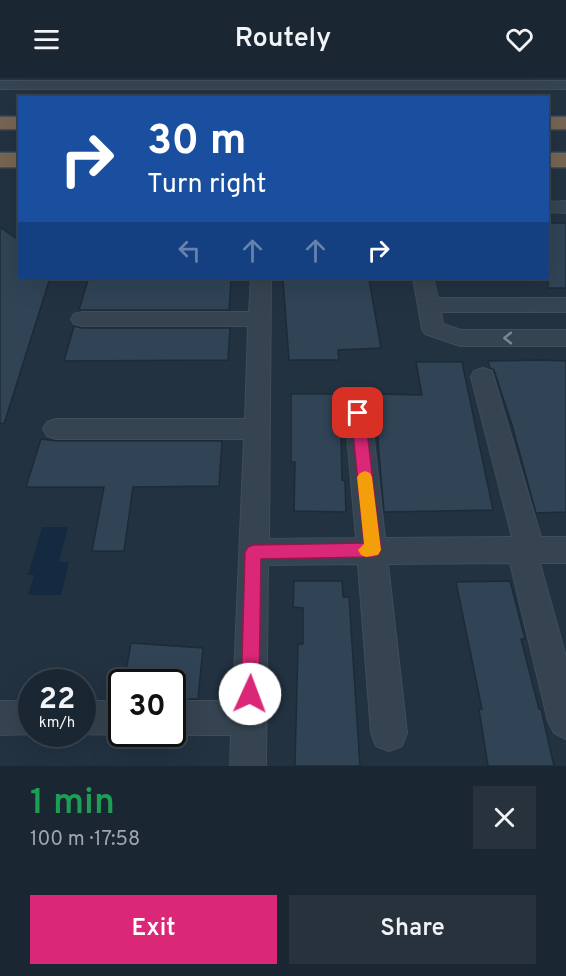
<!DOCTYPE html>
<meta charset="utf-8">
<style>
body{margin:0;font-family:Overpass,sans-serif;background:#27323d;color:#f1f3f6;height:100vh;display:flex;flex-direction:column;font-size:22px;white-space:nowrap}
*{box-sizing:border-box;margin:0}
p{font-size:20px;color:#9fa5ab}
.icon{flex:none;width:33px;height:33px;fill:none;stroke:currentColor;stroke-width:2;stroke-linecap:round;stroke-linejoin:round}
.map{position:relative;height:688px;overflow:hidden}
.details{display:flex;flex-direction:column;background:#1a2631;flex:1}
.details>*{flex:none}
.guide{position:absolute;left:18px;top:18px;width:531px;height:183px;border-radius:0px;box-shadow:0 6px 24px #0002,0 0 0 2px #38434d;background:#1a4fa0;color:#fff;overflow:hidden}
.speed{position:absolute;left:18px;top:591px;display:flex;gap:12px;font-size:30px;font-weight:700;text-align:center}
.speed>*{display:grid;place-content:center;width:78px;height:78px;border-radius:50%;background:#1a2631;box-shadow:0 6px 24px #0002,0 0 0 2px #38434d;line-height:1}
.speed small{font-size:15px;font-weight:400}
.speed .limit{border:3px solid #111;border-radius:9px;background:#fff;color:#111}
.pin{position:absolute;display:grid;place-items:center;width:51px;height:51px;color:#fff;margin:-26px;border-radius:12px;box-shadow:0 3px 9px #0006}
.me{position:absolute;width:66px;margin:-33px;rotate:2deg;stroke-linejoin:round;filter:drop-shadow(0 0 4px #0008)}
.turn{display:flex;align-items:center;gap:21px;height:126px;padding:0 30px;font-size:27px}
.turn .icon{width:78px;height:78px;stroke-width:2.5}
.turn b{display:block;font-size:42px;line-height:51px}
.lanes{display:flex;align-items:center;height:57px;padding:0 30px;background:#0003;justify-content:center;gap:30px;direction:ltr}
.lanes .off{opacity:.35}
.round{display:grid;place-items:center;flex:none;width:63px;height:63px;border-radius:0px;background:#27323d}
.head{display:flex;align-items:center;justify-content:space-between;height:102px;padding:0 30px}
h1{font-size:36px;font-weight:600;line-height:45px;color:#1e9e55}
.button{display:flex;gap:12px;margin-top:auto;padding:12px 30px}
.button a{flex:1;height:69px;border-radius:0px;background:#db2777;color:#fff;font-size:24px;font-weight:600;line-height:69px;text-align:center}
.button a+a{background:#27323d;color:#f1f3f6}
header{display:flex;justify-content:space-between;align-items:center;height:78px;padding:0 30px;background:#1a2631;font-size:27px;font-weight:600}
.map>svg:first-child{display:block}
.water{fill:#142a40}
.building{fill:#304456;stroke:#1d2b38;stroke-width:1.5}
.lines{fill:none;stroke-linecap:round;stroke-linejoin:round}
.minor-casing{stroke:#404d5a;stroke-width:2}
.highway-casing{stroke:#414f5b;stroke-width:3}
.minor{fill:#364451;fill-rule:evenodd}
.highway{fill:#776552;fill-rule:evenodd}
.oneway{stroke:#7b8894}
.route{fill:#db2777;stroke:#8e194d;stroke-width:1.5}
.slow{fill:#f59e0b}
</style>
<header><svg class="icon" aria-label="menu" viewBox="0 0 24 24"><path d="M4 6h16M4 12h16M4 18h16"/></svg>Routely<svg class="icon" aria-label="heart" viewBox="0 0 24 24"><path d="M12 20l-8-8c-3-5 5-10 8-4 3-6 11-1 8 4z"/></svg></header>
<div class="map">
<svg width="566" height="688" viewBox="0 0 566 688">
<rect width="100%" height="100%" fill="#223241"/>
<!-- water -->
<path class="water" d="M42,449H68L59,484H69L61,517H28L34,497H28Z"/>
<!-- building -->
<g class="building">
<rect x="548" y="145" width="18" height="65"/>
<path d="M0,149L20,163V200H50L4,346L0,345Z"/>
<path d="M369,201L381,270L338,272L339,282H289L283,202Z"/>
<path d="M88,202H231L229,232H79Z"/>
<path d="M74,248L82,250H230L228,282L64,283Z"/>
<path d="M542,282L566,283V434L536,435L512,347L494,292L490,290L488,283Z"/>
<path d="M416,284H462L493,432L384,434L374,316L422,317Z"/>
<path d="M291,316H340L342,402L345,403L346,434L294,433L295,384H291Z"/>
<path d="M41,361L56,363H222L219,408L133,409L124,473H92L104,409H26Z"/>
<path d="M294,503H342L343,519H349L360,688H295L298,566H303V530L293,529Z"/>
<path d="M510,503L525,561H521L539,631H541L554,688H488L479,631H482L456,504Z"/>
<path d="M131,565L203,570L198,621H172V604H124Z"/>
</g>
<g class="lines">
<defs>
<g id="minor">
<rect x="0" y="3" width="566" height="8"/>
<path d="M566,123V135L548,134V124Z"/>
<path d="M251,200H271L269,461L356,460L345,335L349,328L358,326L367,328L371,335L385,460L512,459L471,299L474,293L483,290L492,293L541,459H566V485H540L566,579V661L554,655L548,643L510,485L388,486L407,655L402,668L389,673L376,668L371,655L358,486L268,487L266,688H230L231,657H172L167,656H172V623H233L244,361H56L47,358L43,351L47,344L56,341H245L248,248H82L74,246L71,241L74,236L82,234H249Z"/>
<path d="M413,200H433L438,220H566V234H441L443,246L461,252H566V268H460L425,256L422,251Z"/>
<path d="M0,623H32V656H37L0,657Z"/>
<path d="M82,623H122V656H127L122,657L77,656H82Z"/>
</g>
<g id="highway">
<rect x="0" y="39" width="20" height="12"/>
<rect x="548" y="39" width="18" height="12"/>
<rect x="0" y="75" width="20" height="14"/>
<rect x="548" y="75" width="18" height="14"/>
</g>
</defs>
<!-- minor casing -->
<use href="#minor" class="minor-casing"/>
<!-- highway casing -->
<use href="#highway" class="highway-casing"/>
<!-- minor -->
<use href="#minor" class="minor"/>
<!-- highway -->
<use href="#highway" class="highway"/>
</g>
<!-- one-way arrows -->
<defs><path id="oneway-chevron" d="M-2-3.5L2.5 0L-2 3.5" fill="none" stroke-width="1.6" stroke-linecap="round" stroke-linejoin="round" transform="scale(1.5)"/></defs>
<use class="oneway" href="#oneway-chevron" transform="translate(508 260) rotate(-180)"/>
<!-- route -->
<path class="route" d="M358,330L365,335L381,472L378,477L373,479L261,481L259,616L256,622L250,625L243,622L241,616L245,474L248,469L253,467L364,465L351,335Z"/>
<!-- slow -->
<path class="slow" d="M365,393L370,395L372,399L381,472L378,477L366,479L361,477L358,472L364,466L357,399L360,395Z"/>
</svg>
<div class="speed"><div>22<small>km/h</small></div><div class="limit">30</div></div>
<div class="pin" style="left:358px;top:335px;background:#d93025"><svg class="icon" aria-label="arrive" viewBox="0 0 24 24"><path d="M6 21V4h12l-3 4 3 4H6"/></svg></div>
<svg class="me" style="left:250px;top:616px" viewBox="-20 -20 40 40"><circle r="19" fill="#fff"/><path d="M0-13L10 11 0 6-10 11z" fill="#db2777"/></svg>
<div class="guide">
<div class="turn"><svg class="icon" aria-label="right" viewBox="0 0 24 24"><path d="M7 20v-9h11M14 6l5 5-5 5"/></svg><div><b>30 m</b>Turn right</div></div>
<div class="lanes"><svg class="icon off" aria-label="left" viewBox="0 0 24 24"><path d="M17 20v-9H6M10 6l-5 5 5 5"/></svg><svg class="icon off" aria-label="ahead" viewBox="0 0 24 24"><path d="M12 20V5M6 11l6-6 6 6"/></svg><svg class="icon off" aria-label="ahead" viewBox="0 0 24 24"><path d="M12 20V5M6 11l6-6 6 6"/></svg><svg class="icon" aria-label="right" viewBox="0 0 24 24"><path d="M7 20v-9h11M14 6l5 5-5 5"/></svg></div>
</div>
</div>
<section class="details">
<div class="head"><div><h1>1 min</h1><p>100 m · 17:58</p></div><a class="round"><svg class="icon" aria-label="close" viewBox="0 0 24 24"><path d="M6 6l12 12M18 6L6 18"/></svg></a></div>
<div class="button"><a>Exit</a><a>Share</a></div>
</section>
